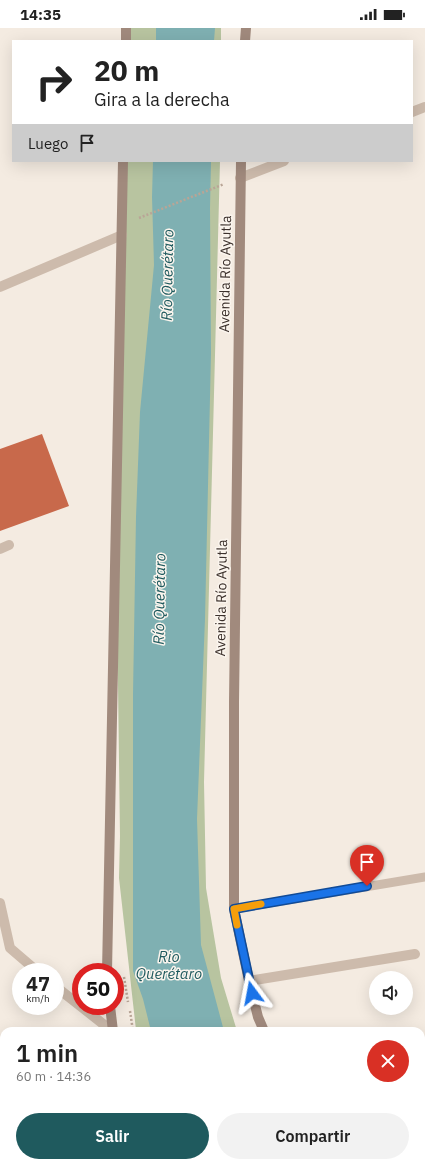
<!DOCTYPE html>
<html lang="es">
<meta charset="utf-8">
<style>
body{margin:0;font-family:"IBM Plex Sans",sans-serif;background:#f2f2f2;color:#222;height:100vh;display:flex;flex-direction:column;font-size:15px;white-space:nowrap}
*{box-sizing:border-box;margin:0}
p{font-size:13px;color:#767676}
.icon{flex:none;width:22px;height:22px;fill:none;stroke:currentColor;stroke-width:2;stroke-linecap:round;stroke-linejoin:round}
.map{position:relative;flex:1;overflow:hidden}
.panel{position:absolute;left:0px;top:999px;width:425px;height:140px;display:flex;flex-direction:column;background:#fff;border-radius:12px 12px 0 0;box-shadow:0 4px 16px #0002}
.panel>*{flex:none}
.hud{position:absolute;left:12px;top:12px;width:401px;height:122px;border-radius:0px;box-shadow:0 4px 16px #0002;background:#fff;color:#222;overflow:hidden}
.controls{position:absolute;left:369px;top:943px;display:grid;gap:8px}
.controls a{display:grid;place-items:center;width:44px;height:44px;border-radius:50%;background:#fff;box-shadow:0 4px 16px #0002;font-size:20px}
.speed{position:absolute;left:12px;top:935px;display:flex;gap:8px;font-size:20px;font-weight:700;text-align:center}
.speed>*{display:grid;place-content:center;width:52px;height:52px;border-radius:50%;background:#fff;box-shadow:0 4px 16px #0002;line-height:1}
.speed small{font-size:10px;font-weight:400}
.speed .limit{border:6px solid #d22;background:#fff;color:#111}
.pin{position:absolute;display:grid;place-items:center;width:34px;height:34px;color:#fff;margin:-41px -17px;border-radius:50% 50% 50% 0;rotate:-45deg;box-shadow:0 0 4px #0007}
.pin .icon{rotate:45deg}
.me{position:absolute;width:44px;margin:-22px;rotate:347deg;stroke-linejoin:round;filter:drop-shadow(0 0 3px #0008)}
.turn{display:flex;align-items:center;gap:14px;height:84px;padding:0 16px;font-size:18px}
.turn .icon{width:52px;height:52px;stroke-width:2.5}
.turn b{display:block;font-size:28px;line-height:34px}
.then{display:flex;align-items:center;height:38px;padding:0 16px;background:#0003;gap:8px;font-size:15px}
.round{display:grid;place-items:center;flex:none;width:42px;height:42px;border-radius:21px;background:#f2f2f2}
.summary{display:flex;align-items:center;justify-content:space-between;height:68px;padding:0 16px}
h1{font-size:24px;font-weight:600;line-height:30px}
.button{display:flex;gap:8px;margin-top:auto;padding:8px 16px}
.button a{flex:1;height:46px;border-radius:24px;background:#1f5a5e;color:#fff;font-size:16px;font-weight:600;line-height:46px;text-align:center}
.button a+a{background:#f2f2f2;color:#222}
.status{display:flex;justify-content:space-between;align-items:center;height:28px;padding:0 20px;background:#fff;direction:ltr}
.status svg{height:11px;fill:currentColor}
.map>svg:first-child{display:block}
.green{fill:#b8c4a0}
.water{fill:#7fb0b2}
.building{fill:#c8694b}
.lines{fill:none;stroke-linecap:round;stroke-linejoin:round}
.path{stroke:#b9a596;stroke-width:2.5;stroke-dasharray:2 2;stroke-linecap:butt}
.service{stroke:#cdbbac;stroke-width:9}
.minor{stroke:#cdbbac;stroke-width:10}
.secondary{stroke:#a18a7d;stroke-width:10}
.route-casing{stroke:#114b97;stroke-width:10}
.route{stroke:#1a73e8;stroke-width:7}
.slow{stroke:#f59e0b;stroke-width:7}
.labels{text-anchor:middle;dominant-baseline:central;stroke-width:3;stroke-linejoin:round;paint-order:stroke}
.street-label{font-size:14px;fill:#3b302b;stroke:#fbf5ee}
.water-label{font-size:15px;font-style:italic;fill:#1f5a5e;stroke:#fbf5ee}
</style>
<div class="status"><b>14:35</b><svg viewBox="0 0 49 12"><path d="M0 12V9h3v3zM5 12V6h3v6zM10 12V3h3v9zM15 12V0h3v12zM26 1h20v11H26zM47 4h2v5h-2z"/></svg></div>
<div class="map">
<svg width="425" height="1139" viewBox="0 0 425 1139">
<rect width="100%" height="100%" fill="#f4ebe1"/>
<!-- green -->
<g class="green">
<rect x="130" y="0" width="91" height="13"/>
<path d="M126,133H220L204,754L206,860L221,950L237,1003H136V1002L119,850L120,808L117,581Z"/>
<path d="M187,1135H311L314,1139H190Z"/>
</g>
<!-- water -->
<g class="water">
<path d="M156,0H215L214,13H156Z"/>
<path d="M153,133H211L210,180L211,325L205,591L197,791L201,917L224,1003H151L143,971L133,943V666L136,489L140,384L154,237L152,169Z"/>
<path d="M208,1135H298L301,1139H211Z"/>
</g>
<!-- building -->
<path class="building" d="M42,406L69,478L0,503V421Z"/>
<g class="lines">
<!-- path -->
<g class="path">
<path d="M139,190L224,156"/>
<path d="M124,949L128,974"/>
<path d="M130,983L133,1003"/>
<path d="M204,1135L207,1139"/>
</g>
<!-- service -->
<path class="service" d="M234,881L425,849"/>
<!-- minor -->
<g class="minor">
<path d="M412,84L425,79"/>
<path d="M240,150L284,133"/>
<path d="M0,259L122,207"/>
<path d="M0,521L9,517"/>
<path d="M0,875L10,920L38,944"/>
<path d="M249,953L415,926"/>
<path d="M55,958L112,1003"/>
</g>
<!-- secondary -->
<g class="secondary">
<path d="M126,13V0"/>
<path d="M245,13L246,0"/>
<path d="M241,133L234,674V881L249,953L258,989L264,1003"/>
<path d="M107,944L123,133"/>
<path d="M110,978L113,1003"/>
<path d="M176,1135L178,1139"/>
<path d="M343,1135L346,1139"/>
</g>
</g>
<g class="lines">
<defs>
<path id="route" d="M252,965L234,881L367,858"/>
</defs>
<!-- route casing -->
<use href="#route" class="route-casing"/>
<!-- route -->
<use href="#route" class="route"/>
<!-- slow -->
<path class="slow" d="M237,897L234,881L261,876"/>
</g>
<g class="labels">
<!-- street labels -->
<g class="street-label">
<text transform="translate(225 246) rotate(-89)">Avenida Río Ayutla</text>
<text transform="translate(221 570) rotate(-89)">Avenida Río Ayutla</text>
</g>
<!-- water labels -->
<g class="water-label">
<text transform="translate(167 247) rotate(-89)">Río Querétaro</text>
<text transform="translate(159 571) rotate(-89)">Río Querétaro</text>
<text x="169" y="928">Rio<tspan x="169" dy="17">Querétaro</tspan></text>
</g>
</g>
</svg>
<div class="controls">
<a><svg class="icon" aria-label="sound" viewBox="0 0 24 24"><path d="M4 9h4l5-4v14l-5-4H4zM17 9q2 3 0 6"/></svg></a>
</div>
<div class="speed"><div>47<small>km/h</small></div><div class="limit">50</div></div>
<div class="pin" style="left:367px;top:858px;background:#d93025"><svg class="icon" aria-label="arrive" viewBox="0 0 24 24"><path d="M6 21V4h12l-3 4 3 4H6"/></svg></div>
<svg class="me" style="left:252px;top:965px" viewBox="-20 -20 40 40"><path d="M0-17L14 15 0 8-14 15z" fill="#1a73e8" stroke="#fff" stroke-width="4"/></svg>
<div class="hud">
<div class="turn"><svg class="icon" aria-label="right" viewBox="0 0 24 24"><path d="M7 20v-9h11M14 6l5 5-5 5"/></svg><div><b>20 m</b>Gira a la derecha</div></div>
<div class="then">Luego<svg class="icon" aria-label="arrive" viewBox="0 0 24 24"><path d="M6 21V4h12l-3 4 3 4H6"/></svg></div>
</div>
<section class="panel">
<div class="summary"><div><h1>1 min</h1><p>60 m · 14:36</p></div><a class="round" style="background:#d93025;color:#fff"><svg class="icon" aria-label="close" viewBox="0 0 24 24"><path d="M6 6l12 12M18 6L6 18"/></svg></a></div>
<div class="button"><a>Salir</a><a>Compartir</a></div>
</section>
</div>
